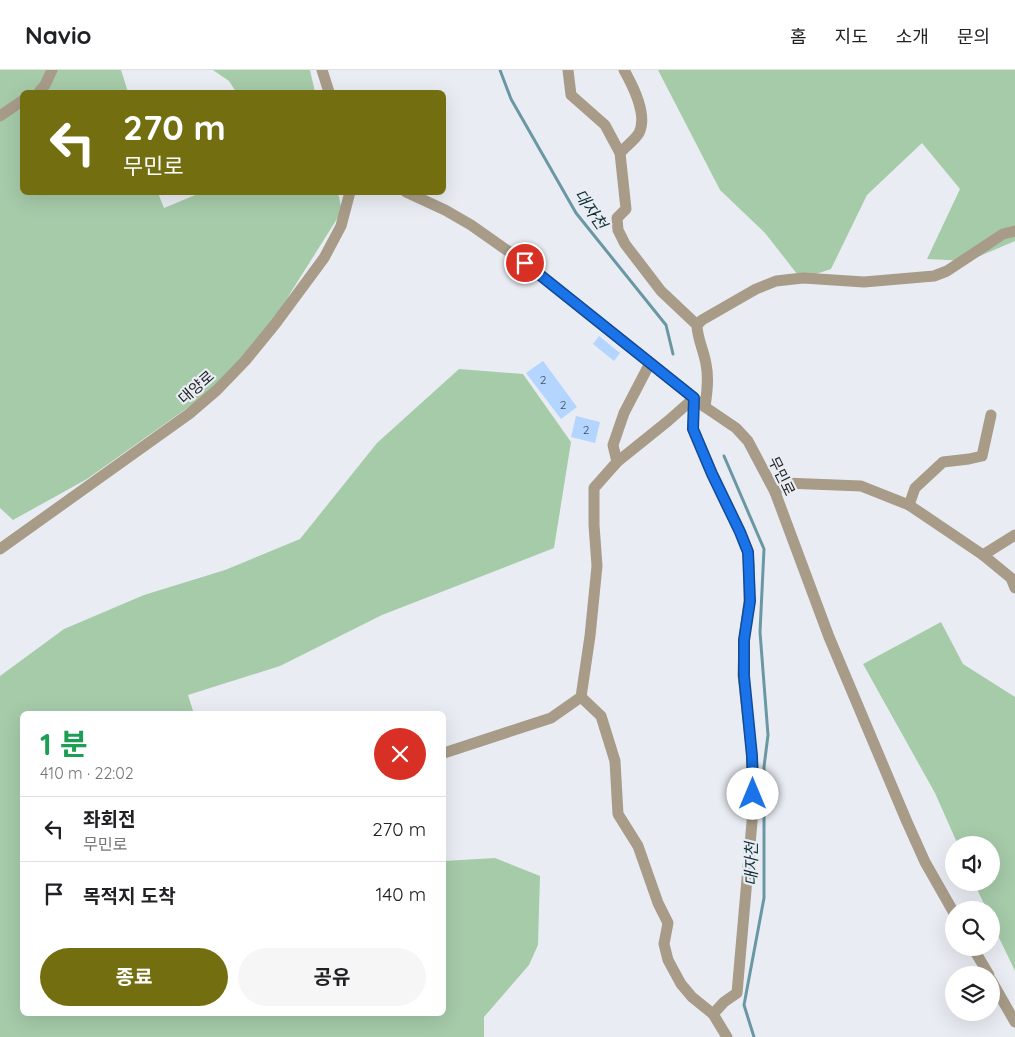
<!DOCTYPE html>
<html lang="ko">
<meta charset="utf-8">
<style>
body{margin:0;font-family:Quicksand,"Noto Sans KR",sans-serif;background:#f6f6f6;color:#202124;height:100vh;display:flex;flex-direction:column;font-size:19px;white-space:nowrap}
*{box-sizing:border-box;margin:0}
p{font-size:16px;color:#757577}
.icon{flex:none;width:28px;height:28px;fill:none;stroke:currentColor;stroke-width:2;stroke-linecap:round;stroke-linejoin:round}
.map{position:relative;flex:1;overflow:hidden}
.details{position:absolute;left:20px;top:641px;width:426px;height:305px;display:flex;flex-direction:column;background:#fff;border-radius:8px;box-shadow:0 5px 20px #0002}
.details>*{flex:none}
.guide{position:absolute;left:20px;top:20px;width:426px;height:105px;border-radius:8px;box-shadow:0 5px 20px #0002;background:#736f10;color:#fff;overflow:hidden}
.buttons{position:absolute;left:945px;top:766px;display:grid;gap:10px}
.buttons a{display:grid;place-items:center;width:55px;height:55px;border-radius:50%;background:#fff;box-shadow:0 5px 20px #0002;font-size:25px}
.pin{position:absolute;display:grid;place-items:center;width:42px;height:42px;color:#fff;margin:-21px;border:2px solid #fff;border-radius:50%;box-shadow:0 1px 5px #0007}
.me{position:absolute;width:55px;margin:-28px;rotate:0deg;stroke-linejoin:round;filter:drop-shadow(0 0 4px #0008)}
.turn{display:flex;align-items:center;gap:18px;height:105px;padding:0 20px;font-size:22px}
.turn .icon{width:65px;height:65px;stroke-width:2.5}
.turn b{display:block;font-size:35px;line-height:42px}
.round{display:grid;place-items:center;flex:none;width:52px;height:52px;border-radius:26px;background:#f6f6f6}
.headline{display:flex;align-items:center;justify-content:space-between;height:85px;padding:0 20px}
h1{font-size:30px;font-weight:700;line-height:38px;color:#1e9e55}
.primary-button{display:flex;gap:10px;margin-top:auto;padding:10px 20px}
.primary-button a{flex:1;height:58px;border-radius:30px;background:#736f10;color:#fff;font-size:20px;font-weight:700;line-height:58px;text-align:center}
.primary-button a+a{background:#f6f6f6;color:#202124}
ul{padding:0;list-style:none}
li{display:flex;align-items:center;gap:15px;height:65px;padding:0 20px;border-top:1px solid #e0e0e0}
li div{flex:1}
li b{display:block;font-size:19px}
li em{font-style:normal}
header{display:flex;align-items:center;gap:30px;box-sizing:border-box;height:70px;padding:0 25px;background:#fff;border-bottom:1px solid #e0e0e0}
header strong{font-size:24px}
nav{display:flex;gap:28px;margin-inline-start:auto;font-size:18px}
.map>svg:first-child{display:block}
.green{fill:#a6cba9}
.lines{fill:none;stroke-linecap:round;stroke-linejoin:round}
.stream{stroke:#6a97a4;stroke-width:3}
.building{fill:#b3d5ff}
.minor{stroke:#a89c89;stroke-width:11}
.route-casing{stroke:#114b97;stroke-width:12}
.route{stroke:#1a73e8;stroke-width:9}
.labels{text-anchor:middle;dominant-baseline:central;stroke-width:4.5;stroke-linejoin:round;paint-order:stroke}
.number-label{font-size:12px;fill:#46505c}
.street-label{font-size:15px;fill:#212325;stroke:#e9edf3}
.water-label{font-size:16px;font-style:italic;fill:#0e2e36;stroke:#e9edf3}
</style>
<header>
<strong>Navio</strong>
<nav><a>홈</a><a>지도</a><a>소개</a><a>문의</a></nav>
</header>
<div class="map">
<svg width="1015" height="967" viewBox="0 0 1015 967">
<rect width="100%" height="100%" fill="#e9edf3"/>
<!-- green -->
<g class="green">
<path d="M0,0H121L128,22H22V122L158,123L164,138L200,123H338L342,141L291,222L248,295L87,409L13,450L0,438Z"/>
<path d="M213,0H310L315,22H236L229,11Z"/>
<path d="M658,0H1015V171L968,191L927,189L960,119L922,73L867,125L831,199L801,209L765,163L720,120Z"/>
<path d="M459,299L523,304L571,372L554,478L382,545L280,596L188,625L194,644H22V944H444V791L495,788L540,806L538,875L529,895L484,947V967H0V606L64,559L144,525L225,500L300,469L377,373Z"/>
<path d="M941,552L963,594L1015,627V901L991,851V840H987L974,813L991,812V775H958L935,723L863,594Z"/>
</g>
<g class="lines">
<!-- stream -->
<g class="stream">
<path d="M500,0L511,29L576,143L666,255L673,284"/>
<path d="M724,386L764,479L760,562L768,665L764,697V828L744,935L754,967"/>
</g>
</g>
<!-- building -->
<g class="building">
<path d="M599,266L620,283L614,291L593,274Z"/>
<path d="M543,291L577,337L561,349L526,303Z"/>
<path d="M576,346L600,352L595,373L571,367Z"/>
</g>
<g class="lines">
<!-- minor -->
<g class="minor">
<path d="M322,0L329,22"/>
<path d="M568,0L571,25L605,55L620,83L626,139L617,148L618,160L625,174L661,221L697,255"/>
<path d="M39,22L45,15L52,0"/>
<path d="M0,46L22,31"/>
<path d="M620,83C625,77 635,70 639,63C648,45 633,16 624,0"/>
<path d="M406,122L445,140L471,155L525,193L705,337L736,358L748,371L775,422L829,567L907,752L925,792L954,843"/>
<path d="M694,328L693,359L712,403L740,461L748,482L749,495V531L744,570L743,605L752,685L754,710L752,752L737,923L724,932L713,944"/>
<path d="M705,337C707,323 709,308 706,294C704,281 697,268 697,255L702,250L756,219L776,211L803,208L864,212L934,206L947,201L1003,164L1015,161"/>
<path d="M617,392L613,375L624,343L650,293"/>
<path d="M775,422L785,413L861,416L909,435L983,485L1011,508L1015,518"/>
<path d="M909,435L915,418L943,392L969,389L982,386L991,345"/>
<path d="M0,479L189,344L217,320L245,291L276,253L324,188L341,156L350,122"/>
<path d="M983,485L1015,465"/>
<path d="M581,627L601,646L615,691L618,744L638,776L658,833L668,853L664,874L668,890L681,914L692,927L713,944L727,967"/>
<path d="M444,683L551,648L581,627L590,566L597,496L594,455V418L617,392L668,351L694,328"/>
<path d="M973,878L989,905"/>
<path d="M991,910L1015,952"/>
</g>
</g>
<g class="lines">
<defs>
<path id="route" d="M525,193L694,328L693,359L712,404L740,462L748,482L750,531L744,570V606L752,686L753,724"/>
</defs>
<!-- route casing -->
<use href="#route" class="route-casing"/>
<!-- route -->
<use href="#route" class="route"/>
</g>
<g class="labels">
<!-- number labels -->
<g class="number-label">
<text x="543" y="309">2</text>
<text x="563" y="334">2</text>
<text x="586" y="359">2</text>
</g>
<!-- street labels -->
<g class="street-label">
<text transform="translate(196 317) rotate(-41)">대양로</text>
<text transform="translate(782 406) rotate(64)">무민로</text>
</g>
<!-- water labels -->
<g class="water-label">
<text transform="translate(591 139) rotate(55)">대자천</text>
<text transform="translate(751 794) rotate(-90)">대자천</text>
</g>
</g>
</svg>
<div class="buttons">
<a><svg class="icon" aria-label="sound" viewBox="0 0 24 24"><path d="M4 9h4l5-4v14l-5-4H4zM17 9q2 3 0 6"/></svg></a>
<a><svg class="icon" aria-label="search" viewBox="0 0 24 24"><circle cx="10" cy="10" r="6"/><path d="M15 15l6 6"/></svg></a>
<a><svg class="icon" aria-label="layers" viewBox="0 0 24 24"><path d="M12 4l9 5-9 5-9-5zM3 14l9 5 9-5"/></svg></a>
</div>
<div class="pin" style="left:525px;top:193px;background:#d93025"><svg class="icon" aria-label="arrive" viewBox="0 0 24 24"><path d="M6 21V4h12l-3 4 3 4H6"/></svg></div>
<svg class="me" style="left:753px;top:724px" viewBox="-20 -20 40 40"><circle r="19" fill="#fff"/><path d="M0-13L10 11 0 6-10 11z" fill="#1a73e8"/></svg>
<div class="guide">
<div class="turn"><svg class="icon" aria-label="left" viewBox="0 0 24 24"><path d="M17 20v-9H6M10 6l-5 5 5 5"/></svg><div><b>270 m</b>무민로</div></div>
</div>
<section class="details">
<div class="headline"><div><h1>1 분</h1><p>410 m · 22:02</p></div><a class="round" style="background:#d93025;color:#fff"><svg class="icon" aria-label="close" viewBox="0 0 24 24"><path d="M6 6l12 12M18 6L6 18"/></svg></a></div>
<ul>
<li><svg class="icon" aria-label="left" viewBox="0 0 24 24"><path d="M17 20v-9H6M10 6l-5 5 5 5"/></svg><div><b>좌회전</b><p>무민로</p></div><em>270 m</em></li>
<li><svg class="icon" aria-label="arrive" viewBox="0 0 24 24"><path d="M6 21V4h12l-3 4 3 4H6"/></svg><div><b>목적지 도착</b></div><em>140 m</em></li>
</ul>
<div class="primary-button"><a>종료</a><a>공유</a></div>
</section>
</div>
